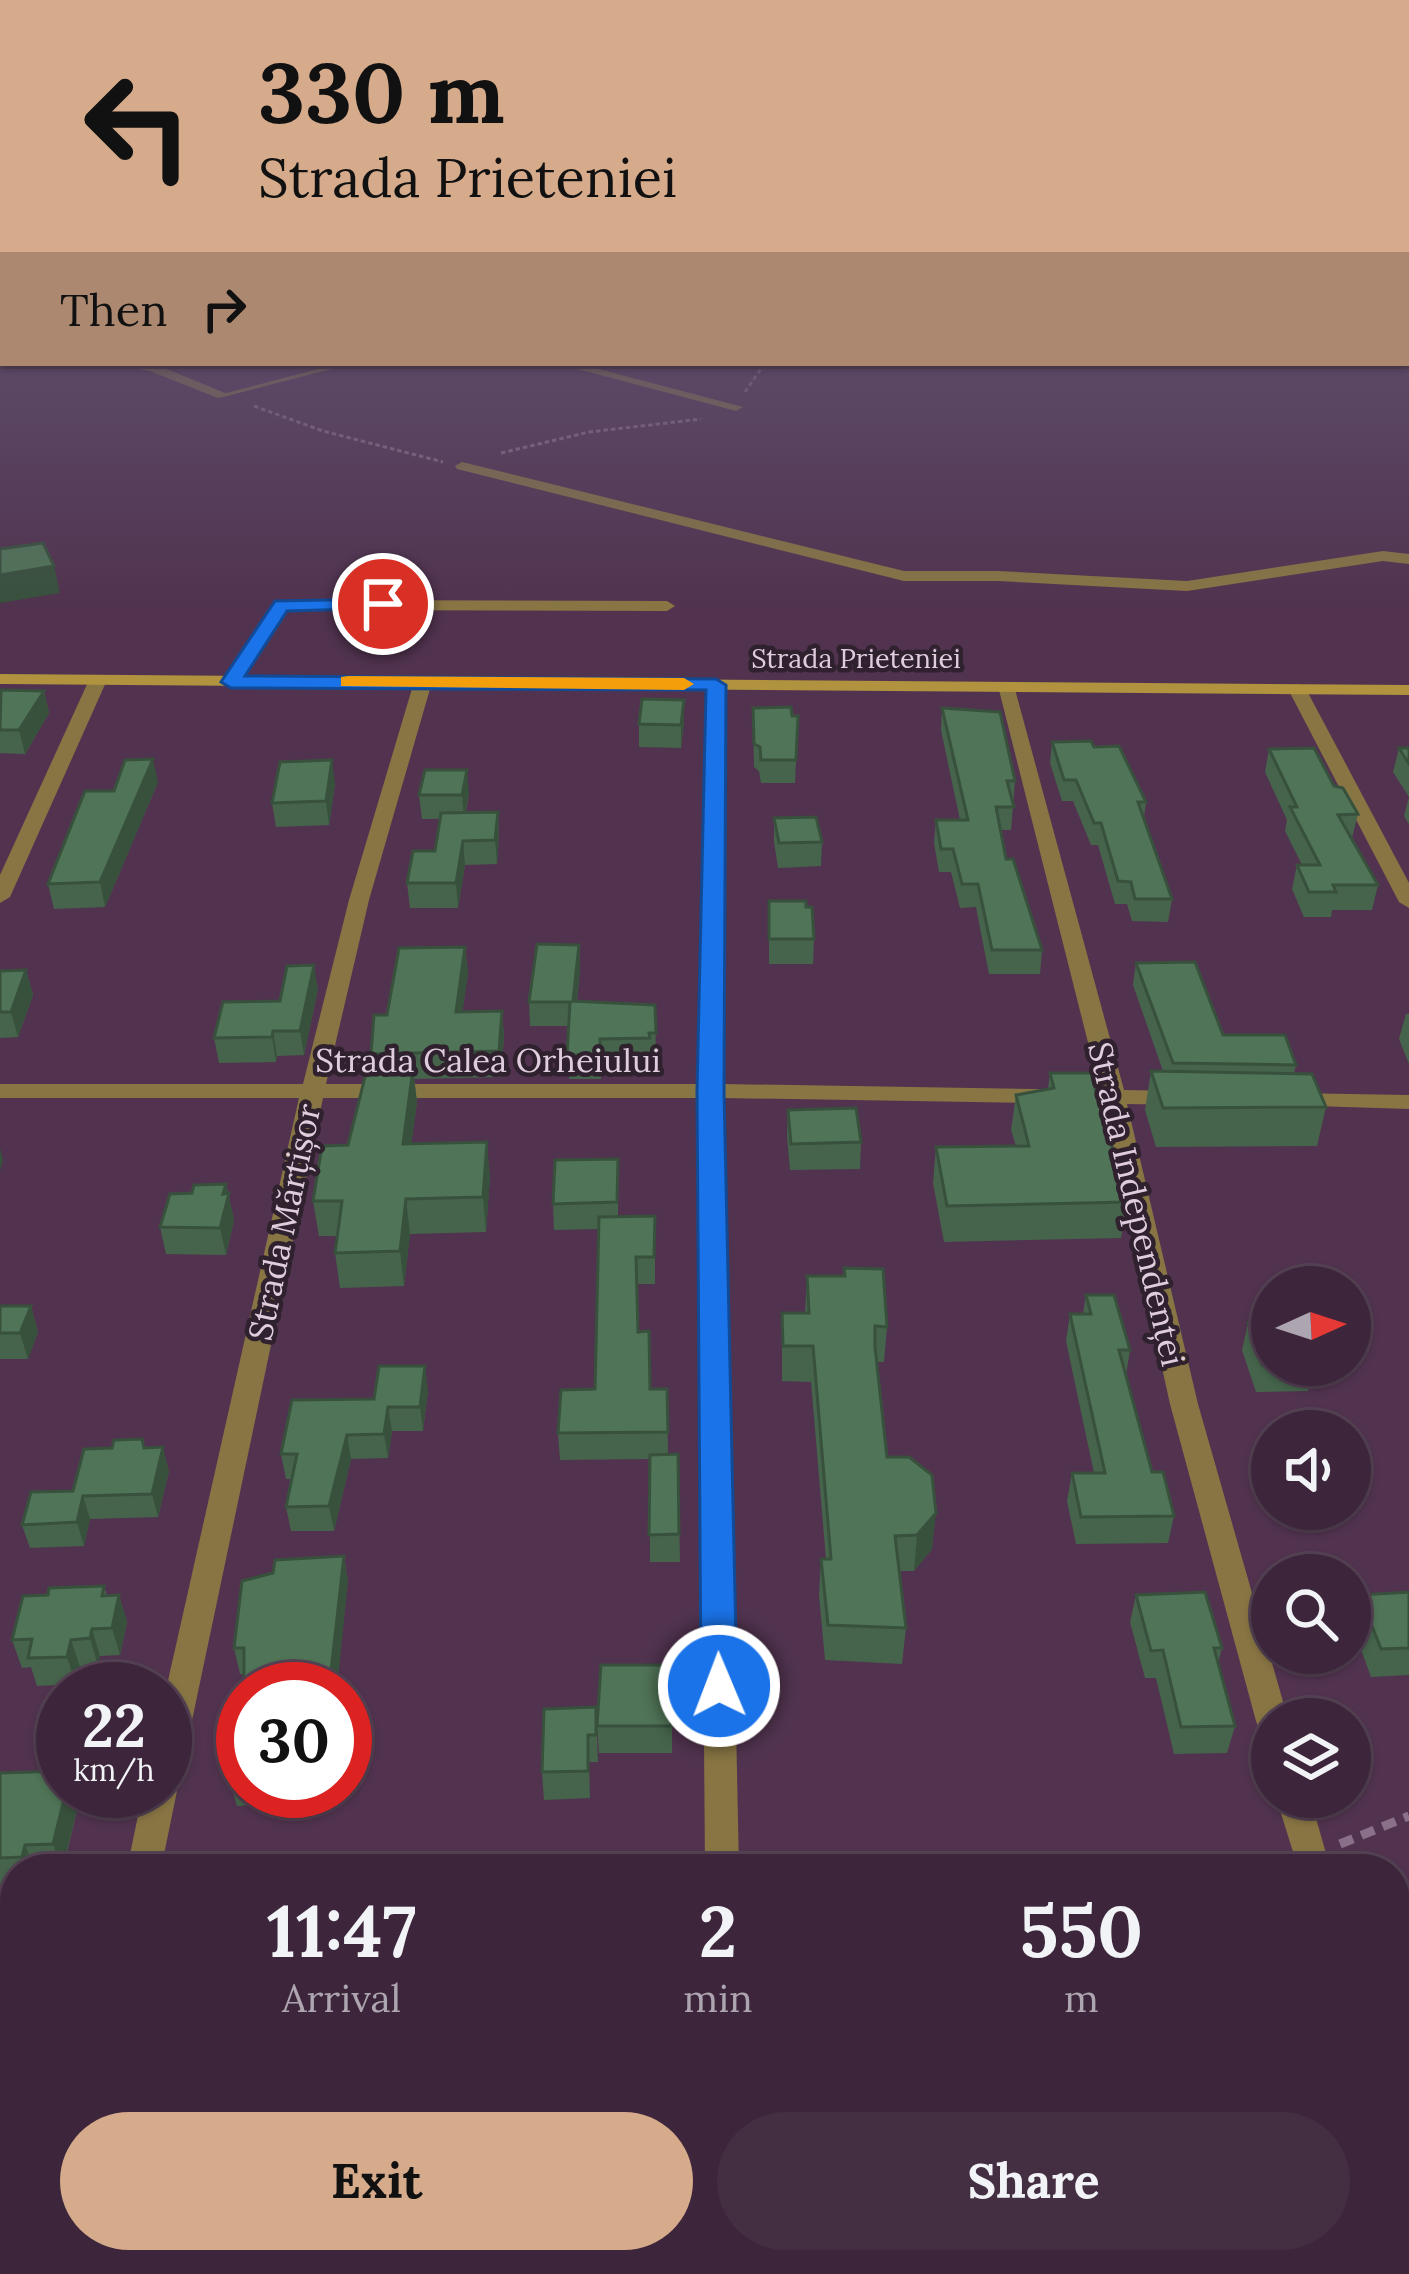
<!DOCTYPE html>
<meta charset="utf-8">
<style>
body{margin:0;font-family:Lora,serif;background:#442e42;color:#f1f3f6;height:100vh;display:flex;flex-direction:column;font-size:45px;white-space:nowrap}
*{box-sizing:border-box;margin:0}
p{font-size:39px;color:#ada5af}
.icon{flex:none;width:66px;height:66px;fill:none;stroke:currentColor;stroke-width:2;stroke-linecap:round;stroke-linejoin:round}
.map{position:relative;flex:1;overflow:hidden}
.drawer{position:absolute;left:0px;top:1854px;width:1410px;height:420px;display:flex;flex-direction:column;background:#3d263b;border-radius:48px 48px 0 0;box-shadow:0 3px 9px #0004,0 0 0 3px #564355}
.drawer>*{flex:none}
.hud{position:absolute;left:0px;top:0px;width:1410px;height:366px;box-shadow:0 3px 9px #0004,0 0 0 3px #564355;background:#d6ab8b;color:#111;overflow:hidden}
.needle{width:78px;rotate:87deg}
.controls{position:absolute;left:1251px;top:1266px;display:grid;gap:24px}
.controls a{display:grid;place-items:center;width:120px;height:120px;border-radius:50%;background:#3d263b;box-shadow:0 3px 9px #0004,0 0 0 3px #564355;font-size:60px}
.speed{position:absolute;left:36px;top:1662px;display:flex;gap:24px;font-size:60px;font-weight:700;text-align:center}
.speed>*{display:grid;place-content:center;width:156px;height:156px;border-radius:50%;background:#3d263b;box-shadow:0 3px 9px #0004,0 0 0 3px #564355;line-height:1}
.speed small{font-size:30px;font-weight:400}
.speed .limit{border:18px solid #d22;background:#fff;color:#111}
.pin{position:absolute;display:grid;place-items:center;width:102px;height:102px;color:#fff;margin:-51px;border:6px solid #fff;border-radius:50%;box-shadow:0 3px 12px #0007}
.me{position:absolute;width:132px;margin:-66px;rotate:359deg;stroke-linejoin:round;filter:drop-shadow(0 0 9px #0008)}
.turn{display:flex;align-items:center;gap:42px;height:252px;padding:0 60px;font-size:54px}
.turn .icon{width:156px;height:156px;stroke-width:2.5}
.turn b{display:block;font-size:84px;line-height:102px}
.then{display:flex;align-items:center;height:114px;padding:0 60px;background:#0003;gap:24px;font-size:45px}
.eta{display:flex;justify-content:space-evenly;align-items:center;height:204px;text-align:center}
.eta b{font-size:72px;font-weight:800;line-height:84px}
.primary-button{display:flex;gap:24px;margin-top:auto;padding:24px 60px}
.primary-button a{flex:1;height:138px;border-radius:72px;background:#d6ab8b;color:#111;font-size:48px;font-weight:800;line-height:138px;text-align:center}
.primary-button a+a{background:#442e42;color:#f1f3f6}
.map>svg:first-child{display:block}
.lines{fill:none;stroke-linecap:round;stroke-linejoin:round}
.path-far1{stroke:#8a7088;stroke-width:3;stroke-dasharray:4.5 3;stroke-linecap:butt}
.path{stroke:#8a7088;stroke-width:9;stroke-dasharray:14 9;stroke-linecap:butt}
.lane{fill:#887544;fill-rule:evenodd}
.street{fill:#887544;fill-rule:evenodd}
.secondary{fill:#b0923f;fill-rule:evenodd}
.wall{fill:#45644b}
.shaded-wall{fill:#38513d}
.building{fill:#507457;stroke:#38513d;stroke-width:3}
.route{fill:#1a73e8;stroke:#114b97;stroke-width:3}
.slow{fill:#f59e0b}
.labels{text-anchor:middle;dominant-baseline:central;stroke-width:9;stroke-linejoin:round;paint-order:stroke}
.far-street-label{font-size:27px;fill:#dfccdd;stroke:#2f212d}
.street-label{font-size:33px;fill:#dfccdd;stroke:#2f212d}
</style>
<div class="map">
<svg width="1409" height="2274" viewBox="0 0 1409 2274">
<rect width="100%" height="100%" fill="#51334f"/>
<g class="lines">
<!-- path-far1 -->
<g class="path-far1">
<path d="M745,392L765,363"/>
<path d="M254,406L323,431L443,462"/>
<path d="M501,453L589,432L701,419"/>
</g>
<!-- path -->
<g class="path">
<path d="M1340,1844L1409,1816"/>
<path d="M218,2274L260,2259"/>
</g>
<!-- lane -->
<path class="lane" d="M341,363H355L223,397L219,395Z"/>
<!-- street -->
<g class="street">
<path d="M0,315L3,316V325L0,324Z"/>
<path d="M110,363L157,365L230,395L218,398L150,371Z"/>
<path d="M555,363H576L743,407L736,411Z"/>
<path d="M462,462L904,571H998L1187,581L1383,551L1409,554V564L1383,561L1187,591L998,581H904L457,469L455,466Z"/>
<path d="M281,600L667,601L675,606L667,611L286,610L237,686H225L222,682L275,602Z"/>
<path d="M98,675L107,680L10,897L0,903V875L89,680Z"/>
<path d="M423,677L432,682L369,900L326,1084H699L707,685L716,680L725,685L723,1084L1100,1090L998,686L1013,682L1124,1090L1179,1091L1191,1098L1179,1105L1127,1104L1198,1404L1288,1719H1272V1735L1260,1731L1256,1721L1170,1404L1104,1104L723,1098L739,1869H705L699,1098H323L182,1768L171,1780L177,1791L161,1869H127L143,1791H165V1694L299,1098H0V1084H303L349,900L414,682Z"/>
<path d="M1297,684L1306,689L1409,883V908L1399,902L1288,689Z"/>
<path d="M1291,1093L1409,1095V1109L1283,1105L1279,1100Z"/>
<path d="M1276,1797H1310L1327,1857L1322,1868H1298Z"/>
<path d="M45,2259H85L80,2274H40Z"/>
</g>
<!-- secondary -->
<path class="secondary" d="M0,674L1409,685V695L0,684Z"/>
</g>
<!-- wall -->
<g class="wall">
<path d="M44,691L49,713L25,754L0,753V692Z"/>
<path d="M753,708L798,716L795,783H761L759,771L754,767Z"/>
<path d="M942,708L1015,781L1011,830H1001L1006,859L1042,950L1040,974H989L976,907L960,908L951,872H939L934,843L936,820H960L941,730Z"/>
<path d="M684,723L681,748L639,747V724Z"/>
<path d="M1052,742L1094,747L1146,802L1144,817L1172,899L1168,922L1132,921L1127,904H1115L1098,845H1091L1073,801H1062L1050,763Z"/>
<path d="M1399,748H1409V797L1393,772Z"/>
<path d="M1269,749L1334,786L1358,814L1352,838L1378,885L1372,910H1332L1331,917H1304L1292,889L1297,865H1302L1285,831L1287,820L1265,772Z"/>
<path d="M158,782L105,907L54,909L48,884L114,791Z"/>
<path d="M335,784L329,825L276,827L272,803Z"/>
<path d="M469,793L466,812H498L499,835L497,864L465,865L458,908H410L407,883L435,851L440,819H422L419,795Z"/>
<path d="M1409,797V824L1404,816Z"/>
<path d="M774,818L822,842L821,866L778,868L774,842Z"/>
<path d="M769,901L806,907L814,939L813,964H769Z"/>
<path d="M579,945L580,969L577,1001L655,1005L656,1057H650V1063L601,1064V1079H569V1026H530L529,1002Z"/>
<path d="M465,947L468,973L462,1012L502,1011L504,1036L501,1077L414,1079L417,1102L411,1144L490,1176L486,1232L410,1234L404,1286L340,1288L335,1253L337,1236H319L313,1201L348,1145L373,1069L371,1054L387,1015Z"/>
<path d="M1136,963L1223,1035L1296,1065L1294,1073L1326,1107L1317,1146L1156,1147L1145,1110L1151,1071H1163L1133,985Z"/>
<path d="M26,970L33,995L18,1037L0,1038V971Z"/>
<path d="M318,989L304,1055L277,1056L276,1062L219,1063L214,1038L280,1001Z"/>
<path d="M1406,1014H1409V1064L1399,1039Z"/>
<path d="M1050,1073L1128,1202L1121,1238L944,1242L933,1183L936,1147L1016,1146L1011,1130L1016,1095L1048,1089Z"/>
<path d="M788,1110L861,1142L860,1169L790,1170L787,1136Z"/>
<path d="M618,1159V1217L655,1216V1284H637L638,1332L650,1389H667L668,1454H678L680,1562H650V1459L560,1460L558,1433L595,1389L598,1229L554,1230L553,1204Z"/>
<path d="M226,1184L234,1220L226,1255L166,1254L160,1227L192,1193Z"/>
<path d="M844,1268L887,1327L884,1362H877L887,1457L932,1549L914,1571H899L906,1628L902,1664L825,1660L819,1595L821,1559H826L811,1382L782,1381V1313H805L807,1276H843Z"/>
<path d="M1086,1295L1130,1350L1126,1375L1152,1472L1174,1516L1168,1543L1076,1544L1067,1501L1072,1473H1094L1066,1341L1070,1314H1083Z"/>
<path d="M0,1306H31L38,1332L28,1359H0Z"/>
<path d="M1258,1307H1272V1365H1315L1308,1391L1256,1392L1242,1350L1248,1323H1254Z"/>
<path d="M428,1390L423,1431H392L388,1458L351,1459L334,1531H291L286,1507L292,1479H286L281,1454Z"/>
<path d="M144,1448L169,1471L158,1517L90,1519L84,1546L30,1548L22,1525L73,1491Z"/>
<path d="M344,1556L348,1582L243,1689V1791H327L326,1801L237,1806L230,1781L244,1674H240L234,1648Z"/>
<path d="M104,1586L107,1596L119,1595L127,1622L120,1655L100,1656L98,1666L80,1667L76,1684L37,1686L31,1667L22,1668L12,1640L48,1595Z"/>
<path d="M1409,1592V1675L1371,1677L1351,1622L1360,1595Z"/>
<path d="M1136,1595L1222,1648L1218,1663L1235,1726L1227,1753L1174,1754L1156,1678H1145L1130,1622Z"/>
<path d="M672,1665V1753H599L597,1726Z"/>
<path d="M596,1707L598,1762H589L590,1798L544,1800L542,1772Z"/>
<path d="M0,1773L63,1791H77L80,1798L63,1869H15V1884L0,1885Z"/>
</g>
<!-- shaded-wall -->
<g class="shaded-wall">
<path d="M54,566L60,593L0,603V575Z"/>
<path d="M44,691L49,713L25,754L19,730Z"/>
<path d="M684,700V723L681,748V725Z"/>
<path d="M153,759L158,782L105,907L100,882Z"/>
<path d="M332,760L335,784L329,825L326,801Z"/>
<path d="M467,770L469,793L464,819L462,795Z"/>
<path d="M498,812L499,835L497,864L495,840Z"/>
<path d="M463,841L465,865L458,908L456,883Z"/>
<path d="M579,945L580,969L574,1025L573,1001Z"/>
<path d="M465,947L468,973L459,1037L456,1012Z"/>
<path d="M314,965L318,989L304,1055L300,1031Z"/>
<path d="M26,970L33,995L18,1037L11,1012Z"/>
<path d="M502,1011L504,1036L501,1077L499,1051Z"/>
<path d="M273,1031L277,1056L276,1062L272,1037Z"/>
<path d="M413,1069L417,1102L407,1178L403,1144Z"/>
<path d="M487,1142L490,1176L486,1232L483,1197Z"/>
<path d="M0,1148L3,1160L0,1171Z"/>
<path d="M226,1184L234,1220L226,1255L220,1228Z"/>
<path d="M406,1199L410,1234L404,1286L400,1251Z"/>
<path d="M31,1306L38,1332L28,1359L20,1333Z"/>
<path d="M425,1366L428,1390L423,1431L420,1407Z"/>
<path d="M388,1407L392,1431L388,1458L384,1434Z"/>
<path d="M347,1435L351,1459L334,1531L329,1506Z"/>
<path d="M163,1447L169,1471L158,1517L152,1494Z"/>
<path d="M83,1496L90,1519L84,1546L77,1522Z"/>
<path d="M936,1513L932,1549L914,1571L917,1535Z"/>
<path d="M344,1556L348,1582L337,1689H329Z"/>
<path d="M119,1595L127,1622L120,1655L112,1628Z"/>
<path d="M92,1629L100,1656L98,1666L90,1638Z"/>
<path d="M71,1640L80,1667L76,1684L67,1657Z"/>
<path d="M66,1791H77L80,1798L62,1869L53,1844Z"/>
<path d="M25,1845L35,1869H26L22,1857Z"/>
</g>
<!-- building -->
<g class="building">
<path d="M43,543L54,566L0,575V549Z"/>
<path d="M1,690L44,691L19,730H0Z"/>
<path d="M642,699L684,700L681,725L639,724Z"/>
<path d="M791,707L792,716H798L796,760H761L760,747L754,744L753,708Z"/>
<path d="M942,708L1000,712L1015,781H1007L1014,807H996L1006,859H1013L1042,950H992L978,884H962L953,849H941L936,820H968Z"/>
<path d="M1091,741L1094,747L1119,746L1146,802H1138L1172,899H1135L1131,882L1118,881L1101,823H1094L1076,780H1064L1052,742Z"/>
<path d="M1314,748L1334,786L1343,788L1358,814L1338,815L1378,885H1333L1336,892H1309L1297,865H1320L1290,807H1297L1269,749Z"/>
<path d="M1399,748H1409V764Z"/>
<path d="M153,759L100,882L48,884L85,791H114L125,760Z"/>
<path d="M332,760L326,801L272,803L280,762Z"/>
<path d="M425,770H467L462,795H419Z"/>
<path d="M498,812L495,840L463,841L456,883H407L413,851H435L441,813Z"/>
<path d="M816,817L822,842L779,843L774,818Z"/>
<path d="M769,901H806V907H812L814,939H769Z"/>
<path d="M537,944L579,945L573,1001L655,1005L656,1033H649L650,1038L600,1039V1055H567L570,1002H529Z"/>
<path d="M465,947L456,1012L502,1011L499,1051L371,1054L374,1015H387L399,948Z"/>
<path d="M1195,962L1223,1035H1285L1296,1065L1173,1063L1136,963Z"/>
<path d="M314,965L300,1031H273L272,1037L214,1038L223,1002L280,1001L287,966Z"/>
<path d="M26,970L11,1012H0V971Z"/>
<path d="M367,1069H413L403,1144L487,1142L483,1197L406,1199L400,1251L335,1253L342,1201H313L322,1146L348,1145Z"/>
<path d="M1151,1071L1312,1074L1326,1107L1163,1108Z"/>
<path d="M1050,1073H1091L1128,1202L947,1206L936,1147L1029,1146L1016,1095L1054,1088Z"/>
<path d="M856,1108L861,1142L791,1144L788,1110Z"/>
<path d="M618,1159L617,1202L553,1204L555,1160Z"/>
<path d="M226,1184L223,1194L229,1193L220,1228L160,1227L170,1194L192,1193L194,1185Z"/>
<path d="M655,1216L654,1257H636L638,1332L649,1331L650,1389H667L668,1432L558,1433L561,1390L595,1389L599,1217Z"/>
<path d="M844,1268L883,1269L887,1327L875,1326V1347L887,1457H909L932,1475L936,1513L917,1535L895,1536L906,1628L828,1625L821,1559H831L813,1346H783L782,1313H809L807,1276H845Z"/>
<path d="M1086,1295H1114L1130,1350H1119L1152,1472H1163L1174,1516L1081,1517L1072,1473H1105L1070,1314H1091Z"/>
<path d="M0,1306H31L20,1333H0Z"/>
<path d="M1258,1307H1272V1365H1262L1248,1323H1263Z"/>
<path d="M379,1366H425L420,1407H388L384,1434L347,1435L329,1506L286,1507L297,1454H281L292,1400L374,1399Z"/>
<path d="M142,1439L144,1448L163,1447L152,1494L83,1496L77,1522L22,1525L31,1492L73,1491L84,1449L112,1448L114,1440Z"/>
<path d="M678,1454L679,1534L649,1535L650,1455Z"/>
<path d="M344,1556L329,1689H243V1780L230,1781L244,1678V1648H234L242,1581L273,1573L275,1560Z"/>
<path d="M104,1586L102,1596L119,1595L112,1628L92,1629L90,1638L71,1640L67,1657L28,1658L32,1639L12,1640L23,1596L48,1595L49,1588Z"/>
<path d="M1205,1592L1222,1648H1214L1235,1726L1181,1727L1163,1650L1151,1651L1136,1595Z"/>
<path d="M1409,1592V1648L1381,1649L1360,1595Z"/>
<path d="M601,1665H672L671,1726H597Z"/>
<path d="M596,1707V1735H588V1771L542,1772L544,1709Z"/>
<path d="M63,1771V1791H66L53,1844L25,1845L22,1857L0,1858V1773Z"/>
</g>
<!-- sky -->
<linearGradient id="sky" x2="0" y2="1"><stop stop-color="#2d1c2b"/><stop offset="0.47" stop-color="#5f506e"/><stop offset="1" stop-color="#5f506e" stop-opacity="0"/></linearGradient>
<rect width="1409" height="605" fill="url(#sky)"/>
<!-- route -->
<path class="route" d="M383,599L390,601V608L287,611L245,676L716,679L726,685L724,1091L737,1686L732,1697L719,1701L706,1697L701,1686L697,1091L706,690L231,688L221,682L275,601Z"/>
<!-- slow -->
<path class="slow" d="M348,676L684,678L694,684L684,690L341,686V677Z"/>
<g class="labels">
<!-- far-street labels -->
<g class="far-street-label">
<text x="856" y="658">Strada Prieteniei</text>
</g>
<!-- street labels -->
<g class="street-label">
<text x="488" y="1060">Strada Calea Orheiului</text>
<text transform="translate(1137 1204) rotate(77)">Strada Independenței</text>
<text transform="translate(284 1222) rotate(-78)">Strada Mărțișor</text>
</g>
</g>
</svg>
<div class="controls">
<a><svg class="needle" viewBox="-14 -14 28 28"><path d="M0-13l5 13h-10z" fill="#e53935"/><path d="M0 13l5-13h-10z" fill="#ada5af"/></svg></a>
<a><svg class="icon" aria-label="sound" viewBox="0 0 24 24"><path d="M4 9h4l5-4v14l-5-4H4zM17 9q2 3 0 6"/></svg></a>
<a><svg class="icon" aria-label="search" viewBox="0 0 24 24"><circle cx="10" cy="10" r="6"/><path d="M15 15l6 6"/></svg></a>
<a><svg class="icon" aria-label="layers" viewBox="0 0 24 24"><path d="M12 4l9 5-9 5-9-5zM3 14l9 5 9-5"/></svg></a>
</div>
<div class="speed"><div>22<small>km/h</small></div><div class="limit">30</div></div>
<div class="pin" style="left:383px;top:604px;background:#d93025"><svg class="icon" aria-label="arrive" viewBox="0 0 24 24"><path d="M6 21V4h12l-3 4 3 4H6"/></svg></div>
<svg class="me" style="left:719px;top:1686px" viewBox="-20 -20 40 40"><circle r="17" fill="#1a73e8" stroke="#fff" stroke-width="3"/><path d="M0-11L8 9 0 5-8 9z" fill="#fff"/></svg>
<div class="hud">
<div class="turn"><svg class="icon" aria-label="left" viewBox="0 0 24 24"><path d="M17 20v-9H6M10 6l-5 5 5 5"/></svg><div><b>330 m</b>Strada Prieteniei</div></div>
<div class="then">Then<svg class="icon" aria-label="right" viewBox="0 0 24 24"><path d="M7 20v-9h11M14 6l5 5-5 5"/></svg></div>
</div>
<section class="drawer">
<div class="eta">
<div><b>11:47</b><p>Arrival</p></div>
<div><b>2</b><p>min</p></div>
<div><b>550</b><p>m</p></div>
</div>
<div class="primary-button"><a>Exit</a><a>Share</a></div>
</section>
</div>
